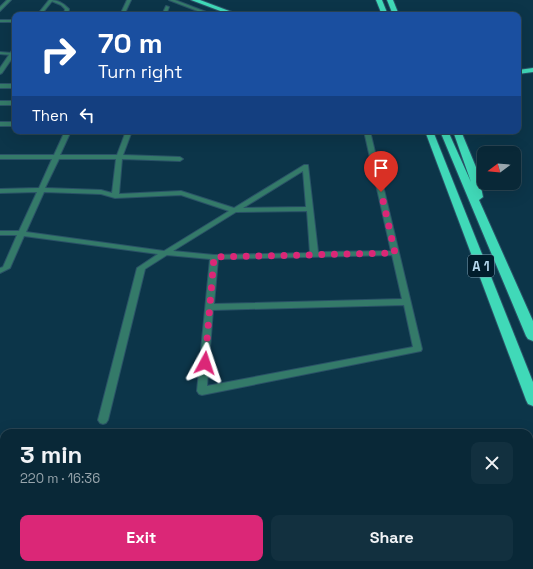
<!DOCTYPE html>
<meta charset="utf-8">
<style>
body{margin:0;font-family:"Space Grotesk",sans-serif;background:#12303f;color:#f1f3f6;height:100vh;display:flex;flex-direction:column;font-size:15px;white-space:nowrap}
*{box-sizing:border-box;margin:0}
p{font-size:13px;color:#99a6ad}
.icon{flex:none;width:22px;height:22px;fill:none;stroke:currentColor;stroke-width:2;stroke-linecap:round;stroke-linejoin:round}
.map{position:relative;flex:1;overflow:hidden}
.sheet{position:absolute;left:0px;top:429px;width:533px;height:140px;display:flex;flex-direction:column;background:#092837;border-radius:12px 12px 0 0;box-shadow:0 4px 16px #0002,0 0 0 1px #294452}
.sheet>*{flex:none}
.top-card{position:absolute;left:12px;top:12px;width:509px;height:122px;border-radius:8px;box-shadow:0 4px 16px #0002,0 0 0 1px #294452;background:#1a4fa0;color:#fff;overflow:hidden}
.needle{width:26px;rotate:254deg}
.buttons{position:absolute;left:477px;top:146px;display:grid;gap:8px}
.buttons a{display:grid;place-items:center;width:44px;height:44px;border-radius:8px;background:#092837;box-shadow:0 4px 16px #0002,0 0 0 1px #294452;font-size:20px}
.pin{position:absolute;display:grid;place-items:center;width:34px;height:34px;color:#fff;margin:-41px -17px;border-radius:50% 50% 50% 0;rotate:-45deg;box-shadow:0 0 4px #0007}
.pin .icon{rotate:45deg}
.me{position:absolute;width:44px;margin:-22px;rotate:5deg;stroke-linejoin:round;filter:drop-shadow(0 0 3px #0008)}
.turn{display:flex;align-items:center;gap:14px;height:84px;padding:0 20px;font-size:18px}
.turn .icon{width:52px;height:52px;stroke-width:2.5}
.turn b{display:block;font-size:28px;line-height:34px}
.then{display:flex;align-items:center;height:38px;padding:0 20px;background:#0003;gap:8px;font-size:15px}
.round{display:grid;place-items:center;flex:none;width:42px;height:42px;border-radius:8px;background:#12303f}
.headline{display:flex;align-items:center;justify-content:space-between;height:68px;padding:0 20px}
h1{font-size:24px;font-weight:700;line-height:30px}
.cta{display:flex;gap:8px;margin-top:auto;padding:8px 20px}
.cta a{flex:1;height:46px;border-radius:8px;background:#db2777;color:#fff;font-size:16px;font-weight:700;line-height:46px;text-align:center}
.cta a+a{background:#12303f;color:#f1f3f6}
.map>svg:first-child{display:block}
.lines{fill:none;stroke-linecap:round;stroke-linejoin:round}
.minor-casing{stroke:#2a5267;stroke-width:2}
.tertiary-casing{stroke:#2a5267;stroke-width:2}
.motorway-casing{stroke:#2a5267;stroke-width:2}
.minor{fill:#347a69;fill-rule:evenodd}
.tertiary{fill:#347a69;fill-rule:evenodd}
.motorway{fill:#40d9b8;fill-rule:evenodd}
.route{stroke:#db2777;stroke-width:7;stroke-dasharray:0 12.6}
.labels{text-anchor:middle;dominant-baseline:central;stroke-width:4;stroke-linejoin:round;paint-order:stroke}
.shield{fill:#001c2b;stroke:#7e9fb3;stroke-width:1}
.shield-label{font-size:13px;font-weight:bold;fill:#b4d7ed}
</style>
<div class="map">
<svg width="533" height="569" viewBox="0 0 533 569">
<rect width="100%" height="100%" fill="#0c3549"/>
<g class="lines">
<defs>
<g id="minor">
<path d="M7,0H11L0,11V7Z"/>
<path d="M49,0C58,0 63,3 69,9L68,15H64L65,9L61,5Z"/>
<path d="M127,0H131L124,15H120Z"/>
<path d="M169,0H175L214,15H208Z"/>
<path d="M166,6L169,7L166,15H162Z"/>
<rect x="0" y="20" width="15" height="2"/>
<path d="M0,52L12,53L14,54L12,55L0,54Z"/>
<rect x="0" y="84" width="15" height="4"/>
<rect x="0" y="101" width="15" height="4"/>
<rect x="0" y="122" width="15" height="4"/>
<path d="M65,131H71L60,155H117L126,131H132L123,155L180,157L183,159L180,161L122,159L119,194L181,191L234,208L304,165H308L318,252L391,251L364,131H370L422,349L421,351L202,395L199,394L197,391L210,259L167,255L145,269L108,420L106,423L103,424L100,423L98,420L137,268L158,254L24,236L10,268L0,273V268L3,267L17,235H0V231H19L37,192L0,193V189L39,188L52,159H0V155H54ZM59,159H116L112,193L101,190L45,188ZM303,171L306,207L243,208ZM44,192L101,194L115,198L181,195L229,211L164,251L26,232ZM307,211L310,253L214,255L173,251L236,212ZM392,255L402,299L214,304L218,259ZM404,305L413,347L207,386L213,310Z"/>
</g>
<g id="tertiary">
<path d="M49,0H53L41,15H37Z"/>
<path d="M13,49H15V54L2,73L0,74V68Z"/>
</g>
<g id="motorway">
<path d="M191,0H200L240,15H231Z"/>
<path d="M376,0H382L388,15H382Z"/>
<path d="M387,0H393L399,15H393Z"/>
<path d="M533,68V72L518,74V70Z"/>
<path d="M425,131H433L533,382V406L528,404L526,400Z"/>
<path d="M440,131H448L471,182L453,131H461L478,172L483,197L479,200L533,321V341L528,339L526,336Z"/>
</g>
</defs>
<!-- minor casing -->
<use href="#minor" class="minor-casing"/>
<!-- tertiary casing -->
<use href="#tertiary" class="tertiary-casing"/>
<!-- motorway casing -->
<use href="#motorway" class="motorway-casing"/>
<!-- minor -->
<use href="#minor" class="minor"/>
<!-- tertiary -->
<use href="#tertiary" class="tertiary"/>
<!-- motorway -->
<use href="#motorway" class="motorway"/>
</g>
<g class="lines">
<!-- route -->
<path class="route" d="M205,363L214,257L395,253L381,192"/>
</g>
<g class="labels">
<!-- shield labels -->
<rect class="shield" x="468" y="255" width="26" height="22" rx="3"/>
<g class="shield-label">
<text x="481" y="266">A 1</text>
</g>
</g>
</svg>
<div class="buttons">
<a><svg class="needle" viewBox="-14 -14 28 28"><path d="M0-13l5 13h-10z" fill="#e53935"/><path d="M0 13l5-13h-10z" fill="#99a6ad"/></svg></a>
</div>
<div class="pin" style="left:381px;top:192px;background:#d93025"><svg class="icon" aria-label="arrive" viewBox="0 0 24 24"><path d="M6 21V4h12l-3 4 3 4H6"/></svg></div>
<svg class="me" style="left:205px;top:363px" viewBox="-20 -20 40 40"><path d="M0-17L14 15 0 8-14 15z" fill="#db2777" stroke="#fff" stroke-width="4"/></svg>
<div class="top-card">
<div class="turn"><svg class="icon" aria-label="right" viewBox="0 0 24 24"><path d="M7 20v-9h11M14 6l5 5-5 5"/></svg><div><b>70 m</b>Turn right</div></div>
<div class="then">Then<svg class="icon" aria-label="left" viewBox="0 0 24 24"><path d="M17 20v-9H6M10 6l-5 5 5 5"/></svg></div>
</div>
<section class="sheet">
<div class="headline"><div><h1>3 min</h1><p>220 m · 16:36</p></div><a class="round"><svg class="icon" aria-label="close" viewBox="0 0 24 24"><path d="M6 6l12 12M18 6L6 18"/></svg></a></div>
<div class="cta"><a>Exit</a><a>Share</a></div>
</section>
</div>
